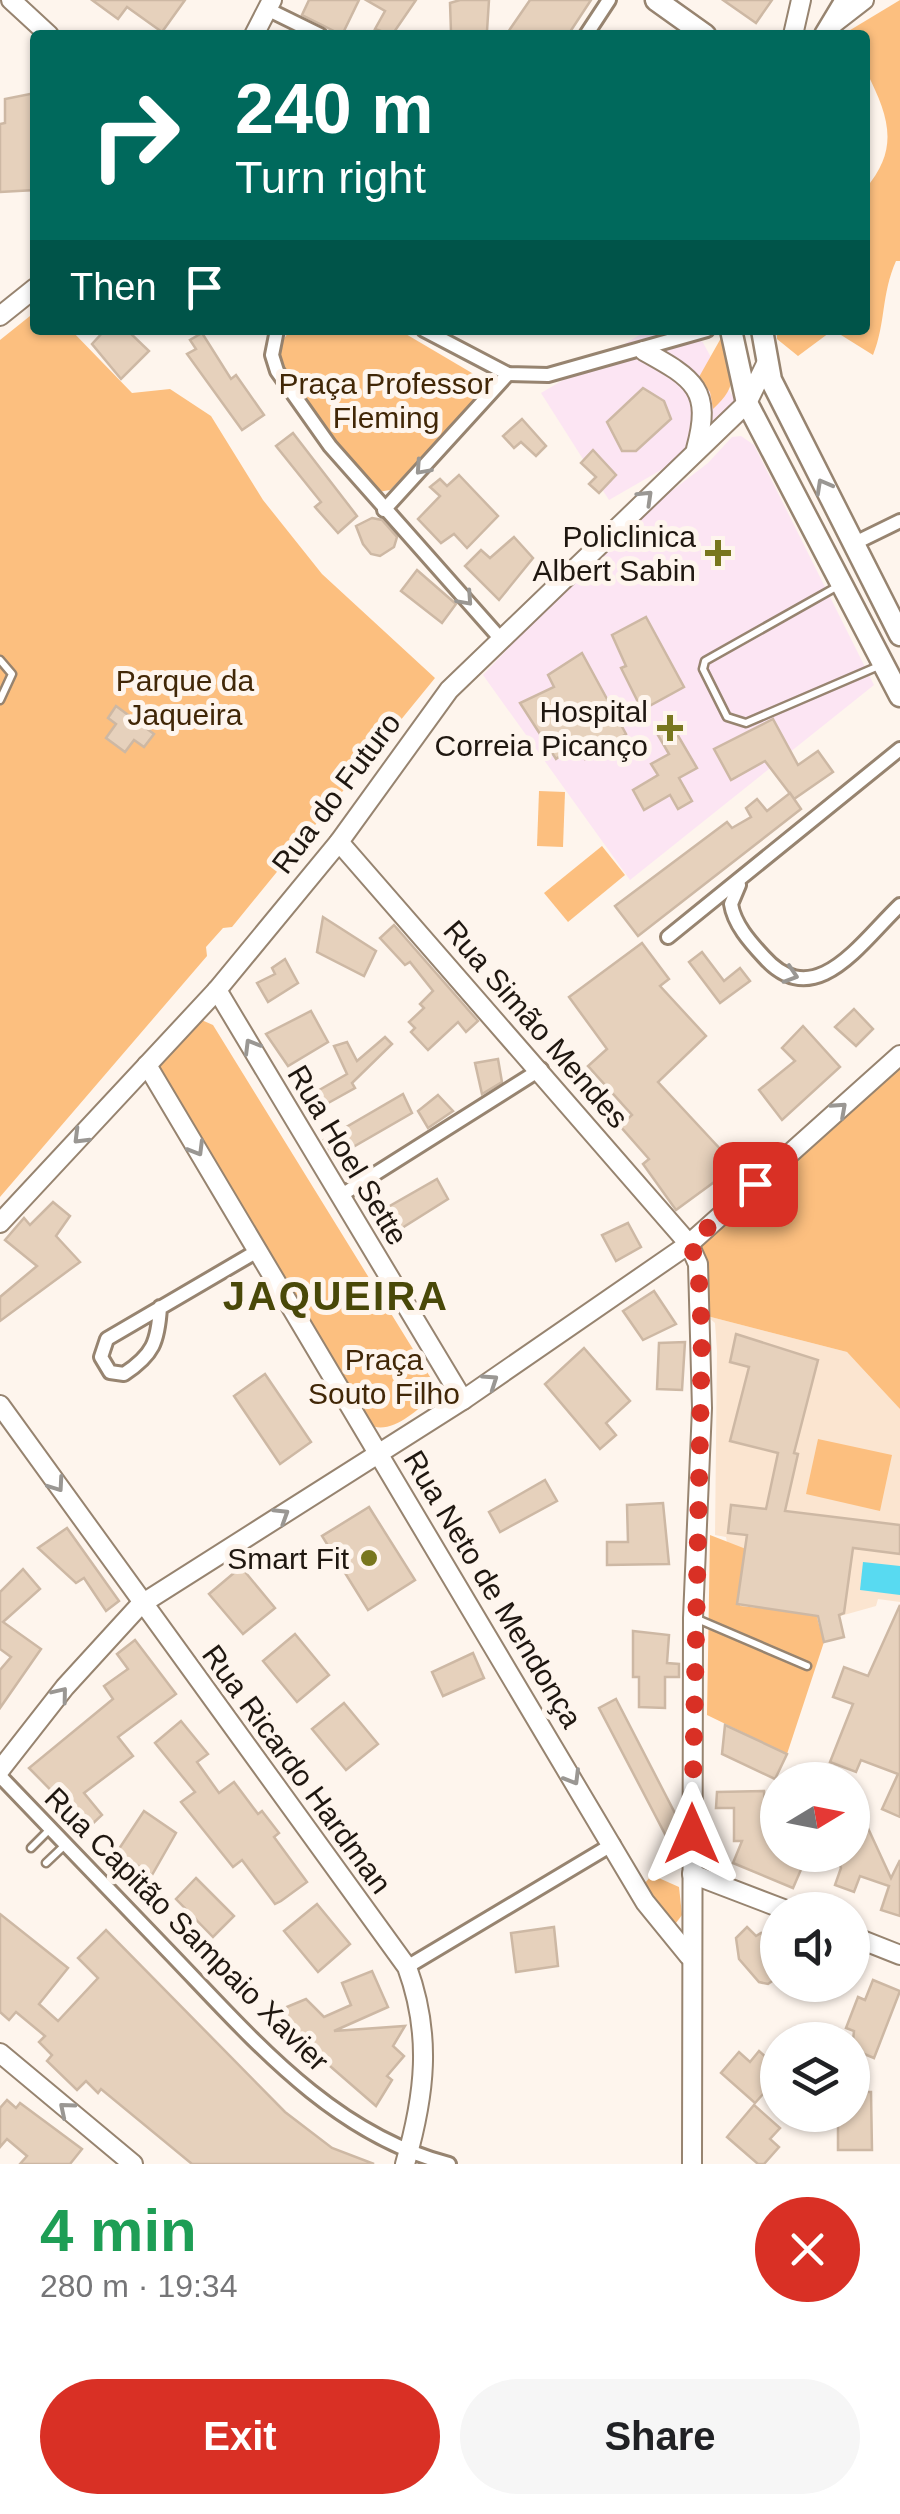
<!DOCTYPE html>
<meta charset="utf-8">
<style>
body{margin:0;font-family:Arial,sans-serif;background:#f6f6f6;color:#202124;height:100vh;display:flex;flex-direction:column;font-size:38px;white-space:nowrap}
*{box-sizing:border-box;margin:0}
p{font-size:32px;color:#757577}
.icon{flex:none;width:55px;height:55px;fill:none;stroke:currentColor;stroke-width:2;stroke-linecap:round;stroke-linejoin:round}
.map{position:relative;height:2164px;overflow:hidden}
.sheet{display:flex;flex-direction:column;background:#fff;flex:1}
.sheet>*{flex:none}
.hud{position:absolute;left:30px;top:30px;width:840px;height:305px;border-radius:10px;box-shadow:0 2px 8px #0004;background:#00695c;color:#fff;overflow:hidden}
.needle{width:65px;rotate:80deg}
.tools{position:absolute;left:760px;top:1762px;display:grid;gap:20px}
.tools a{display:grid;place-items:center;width:110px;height:110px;border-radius:50%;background:#fff;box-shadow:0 2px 8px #0004;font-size:50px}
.pin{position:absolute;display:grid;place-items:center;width:85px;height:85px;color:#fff;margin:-42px;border-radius:20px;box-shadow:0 5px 15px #0006}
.me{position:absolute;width:110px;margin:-55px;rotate:0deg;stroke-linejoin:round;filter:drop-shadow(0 0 8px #0008)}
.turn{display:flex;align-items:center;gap:35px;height:210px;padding:0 40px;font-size:45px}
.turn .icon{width:130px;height:130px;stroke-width:2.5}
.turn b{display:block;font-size:70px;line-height:85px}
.then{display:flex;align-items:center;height:95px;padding:0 40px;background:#0003;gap:20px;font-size:38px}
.round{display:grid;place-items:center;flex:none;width:105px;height:105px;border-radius:52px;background:#f6f6f6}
.overview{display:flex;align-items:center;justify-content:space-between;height:170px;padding:0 40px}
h1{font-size:60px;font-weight:600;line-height:75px;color:#1e9e55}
.button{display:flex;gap:20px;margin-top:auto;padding:20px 40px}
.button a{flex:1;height:115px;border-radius:60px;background:#d93025;color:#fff;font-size:40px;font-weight:600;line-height:115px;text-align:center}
.button a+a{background:#f6f6f6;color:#202124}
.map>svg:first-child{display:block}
.built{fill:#fbe5d0}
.medical{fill:#fce5f3}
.green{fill:#fcbf7f}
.water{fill:#58daf1}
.building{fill:#e6d1bc;stroke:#cdb8a4;stroke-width:2.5}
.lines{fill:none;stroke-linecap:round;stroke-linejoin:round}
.service-casing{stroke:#978470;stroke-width:11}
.minor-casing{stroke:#978470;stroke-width:18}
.tertiary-casing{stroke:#978470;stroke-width:22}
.secondary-casing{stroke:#978470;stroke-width:22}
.primary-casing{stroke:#978470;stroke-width:25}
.service{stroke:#fff;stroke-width:6}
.minor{stroke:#fff;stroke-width:12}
.tertiary{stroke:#fff;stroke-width:18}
.secondary{stroke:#fff;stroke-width:18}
.primary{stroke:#fff;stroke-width:20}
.oneway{stroke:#9a9793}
.route{stroke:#d93025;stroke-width:18;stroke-dasharray:0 32.4}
.poi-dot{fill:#78771e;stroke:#fef5ed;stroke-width:4}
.labels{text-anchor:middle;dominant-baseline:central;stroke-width:10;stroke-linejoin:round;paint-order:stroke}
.park-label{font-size:30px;fill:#412707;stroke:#fef5ed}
.poi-label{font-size:30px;fill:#1f1710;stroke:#fef5ed;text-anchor:end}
.street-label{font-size:30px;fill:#1f1710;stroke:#fef5ed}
.district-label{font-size:40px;font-weight:bold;letter-spacing:2.5px;fill:#494808;stroke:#fef5ed}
</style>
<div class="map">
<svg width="900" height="2164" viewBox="0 0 900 2164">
<rect width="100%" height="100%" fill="#fef5ed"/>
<!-- built -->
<path class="built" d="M707,1316L847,1352L896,1402L900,1409V1602L878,1599L876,1606L819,1622L815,1614L739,1606L726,1537L715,1535L717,1351L715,1323Z"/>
<!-- medical -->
<g class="medical">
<path d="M648,330H696L746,421L609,500L541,393Z"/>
<path d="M741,436L754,445L874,685L630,880L483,675L618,532L708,463L732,437Z"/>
</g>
<!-- green -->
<g class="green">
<path d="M900,0V261H896C881,295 886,323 873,355L833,330L798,356L777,339V330H865V189C900,149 889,117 867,73C862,65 865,46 865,35H842Z"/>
<path d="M35,312V330H71L132,393L170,389L211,416L263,500L322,574L435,678L232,927L223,928L206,947L207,956L0,1197V340Z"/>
<path d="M290,330H399L477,376L484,392L390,490L378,492L357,474L279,362V346Z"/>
<path d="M721,338C734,370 740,385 713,409L710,392L699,377Z"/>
<path d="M539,791L565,792L563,847L537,846Z"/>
<path d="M602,846L625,875L568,922L544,893Z"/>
<path d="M197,1018L213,1025L432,1380L431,1398C415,1412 391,1435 369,1425L158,1071V1063Z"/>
<path d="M900,1065V1409L847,1352L707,1316L701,1243Z"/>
<path d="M818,1439L892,1455L880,1511L806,1494Z"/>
<path d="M710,1535L746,1549L740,1606L816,1614L824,1642L787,1754L707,1715Z"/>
<path d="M652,1875L679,1887L682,1915L676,1923L666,1921L644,1884Z"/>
</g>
<!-- water -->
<path class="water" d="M863,1562L900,1566V1595L860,1590Z"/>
<!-- building -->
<g class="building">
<path d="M92,0H185L162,32L127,7L118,19Z"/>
<path d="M309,0H359L342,35L302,15Z"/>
<path d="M366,0H416L392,35L375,29L385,11Z"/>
<path d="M460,0H489L487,31L451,32L450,3Z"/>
<path d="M530,0H591L568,35H506Z"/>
<path d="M723,0H772L756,23Z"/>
<path d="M35,93V190L0,192V124L5,123V99Z"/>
<path d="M105,330H127L149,351L121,379L92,344Z"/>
<path d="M202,333L231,379L236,375L264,415L242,430L187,354L196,349L190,340Z"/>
<path d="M643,388L664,401L671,419L636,451H622L607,422Z"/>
<path d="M522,419L546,446L536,456L521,442L514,448L503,436Z"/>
<path d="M293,433L357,516L338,533L315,507L321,502L276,446Z"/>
<path d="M593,450L616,475L599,493L589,484L596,477L581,463Z"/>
<path d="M459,475L498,516L467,548L454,534L441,543L418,519L440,496L430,487L440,479L447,486Z"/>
<path d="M372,518L382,520L397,537L394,547L380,556L371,554L363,544L356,526Z"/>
<path d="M514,537L533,558L499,600L465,566L481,550L490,558Z"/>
<path d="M417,570L456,604L442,623L401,591Z"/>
<path d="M646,617L684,687L642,710L621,668L626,666L612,635Z"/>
<path d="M582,653L626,734L585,759L576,744L556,759L520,703L554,687L548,675Z"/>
<path d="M116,706L154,734L144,747L134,740L125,752L106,738L116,724L108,718Z"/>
<path d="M773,719L798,765L818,751L833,772L794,799L765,761L731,780L714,749Z"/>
<path d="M670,722L697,768L679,778L692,801L678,809L670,795L644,810L633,790L658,775L651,764L669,754L655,730Z"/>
<path d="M790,793L801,809L638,936L615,906L727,822L732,828L751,817L746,808L757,799L767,811Z"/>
<path d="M323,917L376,951L364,976L317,952Z"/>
<path d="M394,925L478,1021L466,1032L458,1022L428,1050L411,1032L415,1028L409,1022L424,1008L420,1004L433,991L410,962L405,965L380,938Z"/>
<path d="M642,943L669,979L660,986L706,1036L658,1082L736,1166L676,1210L643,1164L649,1159L620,1126L632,1115L588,1066L607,1049L569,997Z"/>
<path d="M702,952L724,981L740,968L750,981L720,1003L689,962Z"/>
<path d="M285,959L298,983L268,1002L257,983L275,974L272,968Z"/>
<path d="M854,1009L873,1029L856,1046L835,1027Z"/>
<path d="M311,1011L328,1042L288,1066L266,1034Z"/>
<path d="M803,1026L840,1067L782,1120L759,1090L795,1061L782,1048Z"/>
<path d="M385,1037L392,1044L352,1083L355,1088L312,1112L307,1097L347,1074L334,1046L347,1042L357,1061Z"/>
<path d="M498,1059L502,1082L482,1094L475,1063Z"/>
<path d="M403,1094L412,1113L334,1158L324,1140Z"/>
<path d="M438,1095L453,1111L428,1128L418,1111Z"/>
<path d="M437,1179L448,1199L394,1233L381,1211Z"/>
<path d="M53,1202L70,1216L56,1236L80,1262L0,1321V1297L37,1266L5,1240L24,1218L30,1225Z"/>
<path d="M628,1223L641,1247L616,1261L602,1235Z"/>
<path d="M654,1291L676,1324L643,1340L623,1311Z"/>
<path d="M736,1334L818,1360L794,1453L798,1454L785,1511L900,1525V1554L853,1548L844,1613L839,1615L844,1637L824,1642L818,1616L737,1604L747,1535L728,1533L731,1505L766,1509L778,1453L730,1441L749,1367L730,1362Z"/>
<path d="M685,1342L682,1390L657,1389L659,1343Z"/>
<path d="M584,1348L630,1401L606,1423L616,1435L600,1449L545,1384Z"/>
<path d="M265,1374L311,1442L280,1464L234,1396Z"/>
<path d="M545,1480L557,1501L500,1532L489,1512Z"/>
<path d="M663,1503L669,1564L607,1565V1542H628L627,1505Z"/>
<path d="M369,1507L415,1580L368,1610L322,1536Z"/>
<path d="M67,1528L119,1601L106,1611L84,1578L76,1583L38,1548Z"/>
<path d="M241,1567L275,1608L243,1634L209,1594Z"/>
<path d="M23,1569L40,1589L3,1622L41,1649L0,1708V1670L11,1657L0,1649V1592Z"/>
<path d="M900,1605V1817L882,1809L898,1774L861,1760L856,1772L830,1762L853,1704L833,1697L844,1667L868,1676Z"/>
<path d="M633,1631L669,1635L667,1663L679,1664V1677H665V1708L639,1707V1677H633Z"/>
<path d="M295,1634L329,1675L297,1702L263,1661Z"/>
<path d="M135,1640L176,1694L118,1737L133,1756L84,1793L102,1815L88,1828L29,1768L113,1699L104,1686L128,1669L117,1654Z"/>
<path d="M473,1653L484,1678L443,1696L432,1672Z"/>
<path d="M616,1699L679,1821L666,1836L599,1708Z"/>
<path d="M344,1703L378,1744L346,1770L312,1729Z"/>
<path d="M181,1721L208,1754L197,1762L219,1793L234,1782L258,1814L262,1811L279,1833L274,1837L307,1882L281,1901L275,1904L242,1860L233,1867L181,1802L195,1792L155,1743Z"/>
<path d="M725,1725L787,1754L775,1779L722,1754Z"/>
<path d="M764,1791L765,1817H778V1855L803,1865L793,1888L733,1863L742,1841H734V1808H716L717,1792Z"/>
<path d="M144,1811L176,1833L152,1875L117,1852Z"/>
<path d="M867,1826L891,1878L900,1860V1916L881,1910L889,1886L860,1876L854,1892L835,1885L841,1868L836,1855H852V1834Z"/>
<path d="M196,1878L234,1916L213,1937L176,1899Z"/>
<path d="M317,1904L350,1944L318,1972L284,1931Z"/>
<path d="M0,1914L68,1968L39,2004L58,2021L98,1978L78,1958L106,1930L285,2112L332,2148L374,2164H192L101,2089L98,2093L86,2081L77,2090L47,2061L52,2055L39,2042L45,2036L16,2012L9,2020L0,2012Z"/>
<path d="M554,1927L558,1966L516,1972L511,1933Z"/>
<path d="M747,1927L756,1936L761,1933L778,1958V1977L768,1984L759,1982L739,1959L736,1938Z"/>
<path d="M372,1971L388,2007L334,2031L405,2026L393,2046L404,2056L387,2076L392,2080L376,2106L270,2014L306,1999L324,2017L351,2005L342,1983Z"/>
<path d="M873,1980L900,1991L874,2058L852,2049L854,2031L846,2028L858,1997L865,2000Z"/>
<path d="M759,2051L774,2064L764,2075L773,2083L755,2103L721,2073L739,2052L750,2062Z"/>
<path d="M852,2092H871L872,2150H838V2115H852Z"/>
<path d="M7,2100L16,2108L20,2103L82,2149L70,2164H20L27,2156L7,2139L0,2147V2108Z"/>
<path d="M754,2105L780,2128L770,2139L779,2147L764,2164H758L727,2137Z"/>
</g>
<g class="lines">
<defs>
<g id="service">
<path d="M838,586L705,661L703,669L727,717L746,723L881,665"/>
<path d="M0,660L12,674L0,700"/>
<path d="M695,1618L807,1666"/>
<path d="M31,1848L50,1829"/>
<path d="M46,1863L66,1844"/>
</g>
<g id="minor">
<path d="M267,9L320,35"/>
<path d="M586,35L609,0"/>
<path d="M277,330L272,355L277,371L330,446L499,637"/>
<path d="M424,330L508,374L548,375L707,330"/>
<path d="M384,510L508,374"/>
<path d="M855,543L900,521"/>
<path d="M739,885L731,904C734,924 750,942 764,957C815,1014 861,942 900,905"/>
<path d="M668,937L900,749"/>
<path d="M340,1196L541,1069"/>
<path d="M160,1307C158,1342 153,1355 124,1374L110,1372L101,1357L107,1339L259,1250"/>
<path d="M0,1776C56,1834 112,1893 168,1951C250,2036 331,2134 449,2164"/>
<path d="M407,1967L613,1844"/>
</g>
<g id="tertiary">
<path d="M833,24L864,0"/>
<path d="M793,35L801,0"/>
<path d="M644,351C695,379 712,390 696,449"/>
<path d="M339,842L689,1244L698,1264L702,1408L693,1618L692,2164"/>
<path d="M217,990L463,1400"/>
<path d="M147,1065L645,1902L689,1956"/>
<path d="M0,1223L217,990L339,842L449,690L747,403L766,364"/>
<path d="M0,1405L407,1967C432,2035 425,2095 405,2164"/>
<path d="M692,1874L786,1910"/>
<path d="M852,1936L900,1955"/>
<path d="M0,2053L133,2164"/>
</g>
<g id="secondary">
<path d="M11,0L49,35"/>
<path d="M254,35L272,0"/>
<path d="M0,316L35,288"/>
<path d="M0,1770L65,1687L140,1605L463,1400L689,1244L900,1055"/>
</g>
<g id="primary">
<path d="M656,0L705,35"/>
<path d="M825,35L846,0"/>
<path d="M731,330L747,403L900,696"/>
<path d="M762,330L771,380L900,635"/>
</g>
</defs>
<!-- service casing -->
<use href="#service" class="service-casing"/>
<!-- minor casing -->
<use href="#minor" class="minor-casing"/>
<!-- tertiary casing -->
<use href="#tertiary" class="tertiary-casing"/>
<!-- secondary casing -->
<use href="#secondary" class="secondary-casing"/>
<!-- primary casing -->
<use href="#primary" class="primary-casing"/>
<!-- service -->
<use href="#service" class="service"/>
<!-- minor -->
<use href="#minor" class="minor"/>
<!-- tertiary -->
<use href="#tertiary" class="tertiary"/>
<!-- secondary -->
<use href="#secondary" class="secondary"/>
<!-- primary -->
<use href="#primary" class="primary"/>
</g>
<!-- one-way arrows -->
<defs><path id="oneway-chevron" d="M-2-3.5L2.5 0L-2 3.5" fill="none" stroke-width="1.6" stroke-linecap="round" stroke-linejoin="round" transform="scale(2.5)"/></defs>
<g class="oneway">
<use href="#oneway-chevron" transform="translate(422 468) rotate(132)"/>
<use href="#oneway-chevron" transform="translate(823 486) rotate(-119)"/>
<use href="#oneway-chevron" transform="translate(646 497) rotate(-44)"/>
<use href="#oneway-chevron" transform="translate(466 599) rotate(48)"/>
<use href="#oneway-chevron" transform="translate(791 975) rotate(18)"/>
<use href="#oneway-chevron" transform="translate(251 1046) rotate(-121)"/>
<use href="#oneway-chevron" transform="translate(840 1109) rotate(-42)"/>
<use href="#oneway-chevron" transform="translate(80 1137) rotate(135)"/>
<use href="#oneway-chevron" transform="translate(197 1149) rotate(59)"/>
<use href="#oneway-chevron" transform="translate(491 1381) rotate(-34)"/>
<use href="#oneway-chevron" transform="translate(57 1485) rotate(55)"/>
<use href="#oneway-chevron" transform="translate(282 1515) rotate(-32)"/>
<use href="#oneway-chevron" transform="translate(61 1694) rotate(-51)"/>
<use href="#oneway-chevron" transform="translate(573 1778) rotate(59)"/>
<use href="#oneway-chevron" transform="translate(66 2109) rotate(-140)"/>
</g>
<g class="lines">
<!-- route -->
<path class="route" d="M692,1834L702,1334L698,1264L690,1244L755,1184"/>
</g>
<!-- markers -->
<g class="poi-dot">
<path d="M713 538h10v10h10v10h-10v10h-10v-10h-10v-10h10z"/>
<path d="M665 713h10v10h10v10h-10v10h-10v-10h-10v-10h10z"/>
<circle cx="369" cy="1558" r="10"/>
</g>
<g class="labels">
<!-- park labels -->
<g class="park-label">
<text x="386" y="383">Praça Professor<tspan x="386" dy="34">Fleming</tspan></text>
<text x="185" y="680">Parque da<tspan x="185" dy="34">Jaqueira</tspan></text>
<text x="384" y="1359">Praça<tspan x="384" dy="34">Souto Filho</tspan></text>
</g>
<!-- poi labels -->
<g class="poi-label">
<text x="696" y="536">Policlinica<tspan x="696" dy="34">Albert Sabin</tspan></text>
<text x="648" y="711">Hospital<tspan x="648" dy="34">Correia Picanço</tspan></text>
<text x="349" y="1558">Smart Fit</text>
</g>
<!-- street labels -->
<g class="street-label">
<text transform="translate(336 793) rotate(-53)">Rua do Futuro</text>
<text transform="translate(536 1024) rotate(49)">Rua Simão Mendes</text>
<text transform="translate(348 1155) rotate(59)">Rua Hoel Sette</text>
<text transform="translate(493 1589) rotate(59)">Rua Neto de Mendonça</text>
<text transform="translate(297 1769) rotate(54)">Rua Ricardo Hardman</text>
<text transform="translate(187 1929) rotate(45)">Rua Capitão Sampaio Xavier</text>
</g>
<!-- district labels -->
<g class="district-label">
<text x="336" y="1296">JAQUEIRA</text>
</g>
</g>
</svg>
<div class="tools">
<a><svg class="needle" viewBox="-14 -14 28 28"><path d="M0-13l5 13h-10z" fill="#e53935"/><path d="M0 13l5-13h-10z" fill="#757577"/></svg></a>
<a><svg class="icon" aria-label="sound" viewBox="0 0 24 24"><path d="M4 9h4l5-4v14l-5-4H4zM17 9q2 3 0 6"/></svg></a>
<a><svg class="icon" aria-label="layers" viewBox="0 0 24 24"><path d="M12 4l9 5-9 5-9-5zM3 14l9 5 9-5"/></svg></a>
</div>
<div class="pin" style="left:755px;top:1184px;background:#d93025"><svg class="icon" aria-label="arrive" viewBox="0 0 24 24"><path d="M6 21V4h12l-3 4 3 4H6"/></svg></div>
<svg class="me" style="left:692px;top:1834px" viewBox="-20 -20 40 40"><path d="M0-17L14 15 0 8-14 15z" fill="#d93025" stroke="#fff" stroke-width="4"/></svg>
<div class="hud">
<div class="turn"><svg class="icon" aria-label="right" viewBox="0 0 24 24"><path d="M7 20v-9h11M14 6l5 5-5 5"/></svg><div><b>240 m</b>Turn right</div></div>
<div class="then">Then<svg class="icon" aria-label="arrive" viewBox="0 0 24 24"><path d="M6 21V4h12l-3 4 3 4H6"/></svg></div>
</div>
</div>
<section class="sheet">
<div class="overview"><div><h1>4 min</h1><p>280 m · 19:34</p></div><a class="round" style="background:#d93025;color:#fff"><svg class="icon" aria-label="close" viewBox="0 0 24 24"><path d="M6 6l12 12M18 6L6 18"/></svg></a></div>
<div class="button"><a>Exit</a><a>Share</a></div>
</section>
